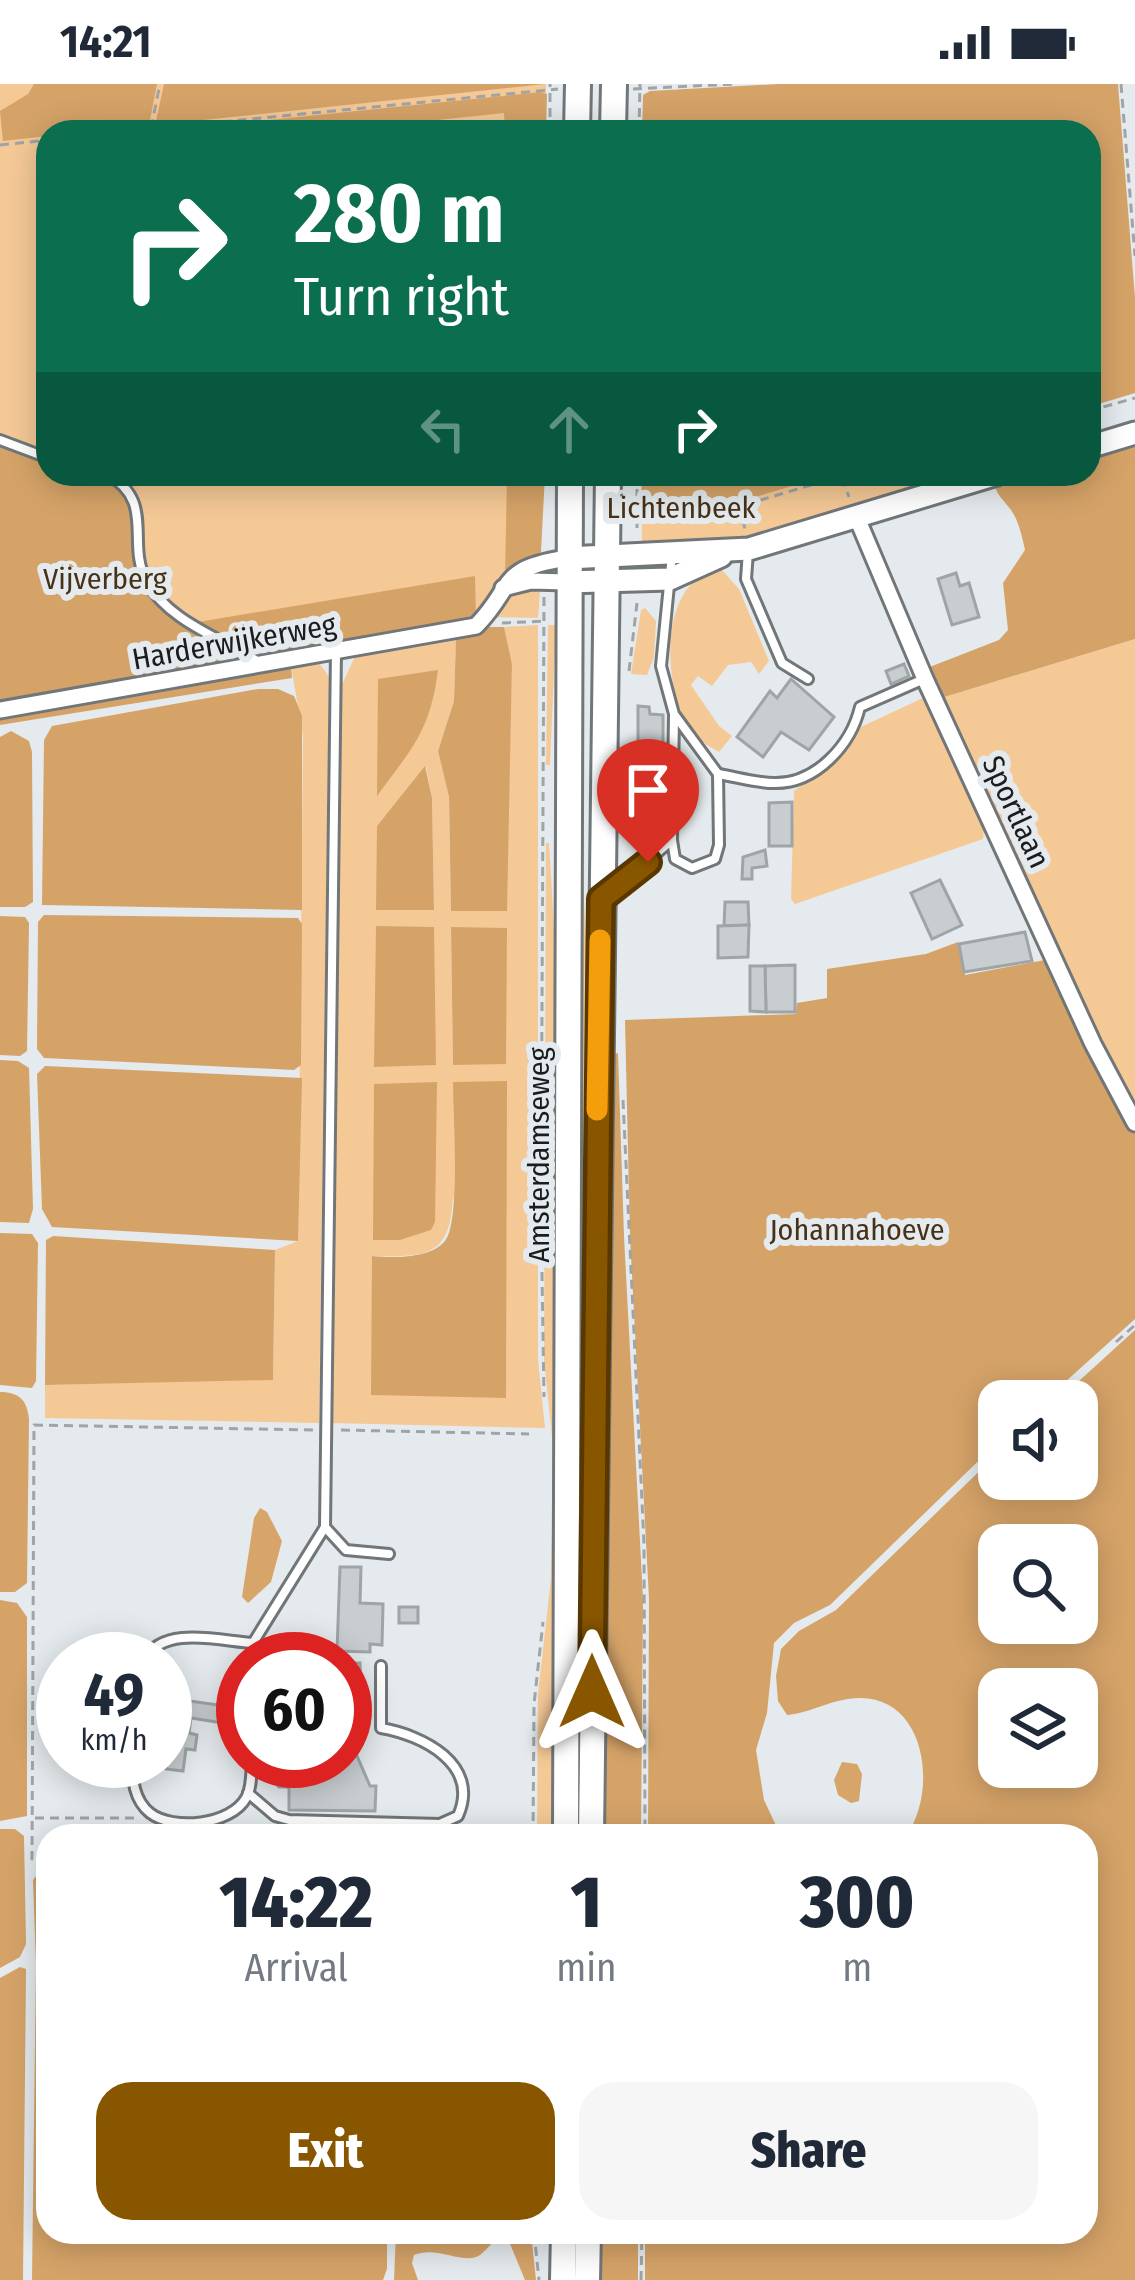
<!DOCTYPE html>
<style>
body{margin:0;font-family:"Fira Sans Condensed",sans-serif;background:#f6f6f7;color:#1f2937;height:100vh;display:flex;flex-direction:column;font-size:45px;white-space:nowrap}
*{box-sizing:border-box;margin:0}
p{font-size:39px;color:#747a83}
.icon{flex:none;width:66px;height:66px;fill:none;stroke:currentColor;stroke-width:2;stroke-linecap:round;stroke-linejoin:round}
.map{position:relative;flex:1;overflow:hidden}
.sheet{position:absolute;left:36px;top:1740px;width:1062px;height:420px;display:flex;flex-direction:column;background:#fff;border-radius:36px;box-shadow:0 6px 30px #0003}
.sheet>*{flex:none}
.hud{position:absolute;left:36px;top:36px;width:1065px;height:366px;border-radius:36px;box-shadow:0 6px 30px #0003;background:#0b6e4f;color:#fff;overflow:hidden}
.tools{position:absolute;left:978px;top:1296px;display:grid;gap:24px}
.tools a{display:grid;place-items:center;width:120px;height:120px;border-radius:24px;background:#fff;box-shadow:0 6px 30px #0003;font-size:60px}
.speed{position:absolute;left:36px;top:1548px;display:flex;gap:24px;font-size:60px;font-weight:700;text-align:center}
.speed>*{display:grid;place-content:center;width:156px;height:156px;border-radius:50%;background:#fff;box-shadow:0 6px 30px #0003;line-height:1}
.speed small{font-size:30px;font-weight:400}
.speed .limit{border:18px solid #d22;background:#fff;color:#111}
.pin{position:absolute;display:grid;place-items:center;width:102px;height:102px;color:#fff;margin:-123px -51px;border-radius:50% 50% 50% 0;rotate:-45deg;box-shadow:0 0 12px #0007}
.pin .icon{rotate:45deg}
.me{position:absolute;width:132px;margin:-66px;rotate:0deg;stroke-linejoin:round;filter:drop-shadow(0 0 9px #0008)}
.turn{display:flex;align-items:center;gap:42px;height:252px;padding:0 60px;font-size:54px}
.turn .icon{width:156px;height:156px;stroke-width:2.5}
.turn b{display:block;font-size:84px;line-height:102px}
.lanes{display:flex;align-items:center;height:114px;padding:0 60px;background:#0003;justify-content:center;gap:60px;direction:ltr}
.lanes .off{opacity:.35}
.eta{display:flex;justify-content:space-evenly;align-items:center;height:204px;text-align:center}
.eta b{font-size:72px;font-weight:800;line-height:84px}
.primary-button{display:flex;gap:24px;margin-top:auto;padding:24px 60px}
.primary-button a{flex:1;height:138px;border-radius:36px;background:#895600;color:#fff;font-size:48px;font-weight:800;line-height:138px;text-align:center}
.primary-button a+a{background:#f6f6f7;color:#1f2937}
.status{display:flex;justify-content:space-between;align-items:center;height:84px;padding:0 60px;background:#fff;direction:ltr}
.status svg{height:33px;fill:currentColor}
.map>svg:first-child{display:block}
.green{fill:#f5c996;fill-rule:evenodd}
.forest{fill:#d5a368;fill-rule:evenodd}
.water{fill:#d7a569}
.building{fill:#c8cdd0;stroke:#9fa5a7;stroke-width:3}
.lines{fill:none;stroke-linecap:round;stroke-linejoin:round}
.lane-casing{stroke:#717679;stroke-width:14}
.street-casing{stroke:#717679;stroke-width:21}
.secondary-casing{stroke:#717679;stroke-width:27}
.primary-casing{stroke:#717679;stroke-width:30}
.path{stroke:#a0a4a6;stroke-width:3;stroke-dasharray:9 6;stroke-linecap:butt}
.lane{stroke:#fff;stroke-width:8}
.street{stroke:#fff;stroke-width:15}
.secondary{stroke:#fff;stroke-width:21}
.primary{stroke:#fff;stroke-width:24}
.route-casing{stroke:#593800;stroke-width:30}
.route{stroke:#895600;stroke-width:21}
.slow{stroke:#f59e0b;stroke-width:21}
.labels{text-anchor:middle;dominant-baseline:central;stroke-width:12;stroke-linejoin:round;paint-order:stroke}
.park-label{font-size:30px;fill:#473218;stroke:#e4eaed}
.street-label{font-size:30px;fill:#1a1c1d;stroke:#e4eaed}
</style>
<div class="status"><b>14:21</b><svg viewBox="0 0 49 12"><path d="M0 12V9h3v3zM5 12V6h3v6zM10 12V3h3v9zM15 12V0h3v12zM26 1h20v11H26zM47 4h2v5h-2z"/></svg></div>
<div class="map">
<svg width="1135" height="2196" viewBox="0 0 1135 2196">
<rect width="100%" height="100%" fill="#e4eaed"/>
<!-- green -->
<g class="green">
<path d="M0,0H546V48H48V390H544L512,484L476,532V524L460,539L0,619Z"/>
<path d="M641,390H971L755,455L716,461L642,460Z"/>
<path d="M721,485L739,505L769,577L759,590L751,578L728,581L712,602L698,592L691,601L719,642L732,652L719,668C709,662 697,656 690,645C662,605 657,493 721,485Z"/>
<path d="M529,504L540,508L538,534L493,533L506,511Z"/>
<path d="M645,524L656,537L654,573L647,591L631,590L641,526Z"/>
<path d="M579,540H584L582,776L588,897L580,1752H576L581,998Z"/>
<path d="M538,541V1276L545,1344L330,1339L341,603L356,570L456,554L454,617L438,667L449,713L451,826L506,827L512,580L504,543ZM426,683L432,714L434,826L377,742ZM451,844L506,980H453ZM453,1113L506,1313L373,1172C427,1173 450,1173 453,1113Z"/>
<path d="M548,541H556L550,681H546Z"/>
<path d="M1135,555V1030L941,614Z"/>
<path d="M318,577L329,593L319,1339L45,1334V1301L273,1295L275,1166L298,1157L303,652L291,582Z"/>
<path d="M927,612L985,735L983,755L795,820L791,815L794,707L841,672L861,643Z"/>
<path d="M546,759H549C571,1089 557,1422 556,1752H537L538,1610L551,1494L553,1362L544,1276Z"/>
</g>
<!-- forest -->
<g class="forest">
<path d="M34,0H157L150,36L142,43L48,48V52L3,57L0,27L28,10Z"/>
<path d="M164,0H545L165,40L156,37Z"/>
<path d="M779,0H1118L1135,214V309L1089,323V48H642L643,11L650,7Z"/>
<path d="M541,8L547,10L546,48H505L504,29L324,48H153Z"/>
<path d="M1135,358V555L941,614L927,584L999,556L1008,546L1003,499L1025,466C1022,453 1019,437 1011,426C1003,415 998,413 994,400L1027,390H1089V372Z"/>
<path d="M0,360L48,377V390C95,390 133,388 135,447C136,467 133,485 144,502C164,533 201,543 226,565L227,580L0,620Z"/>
<path d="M507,390H545L541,468L505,491Z"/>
<path d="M641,390H832L696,431L643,421Z"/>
<path d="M475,492L476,532L469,537L262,573L198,538Z"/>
<path d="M488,543H504L512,580L507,827H451L449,713L438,667L454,617L456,554L474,551Z"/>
<path d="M291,582L292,594L0,641V631Z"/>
<path d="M438,586C430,648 412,664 377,712L378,595Z"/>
<path d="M258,605H278L294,612L302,632V826L42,821L44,656L52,642Z"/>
<path d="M11,647L29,657L32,668L33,818L25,823H0V653Z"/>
<path d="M425,682L432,714L434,826H376L377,742Z"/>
<path d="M44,831L298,834L302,840L301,981L294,986L44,974L37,965L38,838Z"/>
<path d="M0,832L25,833L29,839L27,967L20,972L0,971Z"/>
<path d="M376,842L434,843L436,981L374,983Z"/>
<path d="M451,843L507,844L506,980L453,981Z"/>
<path d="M958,858L965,891L1050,875L1135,1048V1235L1044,1317H999V1357L830,1521L794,1539L774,1559L767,1629L756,1666L764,1716L781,1752H648L649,1515L630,1153L625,936L796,930L797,919L827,914V885L926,870Z"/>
<path d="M618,969L624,1152L643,1515L641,1752H600L604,1277L615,970Z"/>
<path d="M0,976L18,977L29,984L33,1125L29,1139L0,1138Z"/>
<path d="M45,982L302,994L298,1157L52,1143L42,1125L37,990Z"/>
<path d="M507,997L506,1314L371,1311L372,1172C393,1174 430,1175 445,1157C461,1137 453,1028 453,998Z"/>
<path d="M437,998L435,1138L431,1146L400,1156H373L374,1000Z"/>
<path d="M0,1149L32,1150L38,1159L36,1297L32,1304L0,1301Z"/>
<path d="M53,1152L275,1166L273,1296L45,1301L46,1156Z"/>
<path d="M1135,1246V2196H645V2148H1086V1752H906C938,1708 927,1613 859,1614C834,1614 811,1629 787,1631L778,1617L776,1592L781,1565L799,1547L836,1526L994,1373L999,1372V1395H1077V1317H1057ZM999,1461H1077V1539H999ZM999,1605H1077V1683H999Z"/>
<path d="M0,1308C20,1308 27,1317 29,1335L27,1499L15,1508H0Z"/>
<path d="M0,1516L17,1519L27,1533V1732L0,1737Z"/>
<path d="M15,1745L24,1752L26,1860L20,1873L0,1884V1745Z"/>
<path d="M42,1784H48V2148H387V2185L383,2196H32L36,1881L33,1796Z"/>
<path d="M20,1883L26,1885L23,2196H0V1894Z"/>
<path d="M396,2148H531L536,2196H525L508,2155L501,2149C494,2156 488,2165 480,2171C464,2182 438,2161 414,2171L412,2179L418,2196H394Z"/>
<path d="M598,2148H638V2196H597Z"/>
</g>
<!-- water -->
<g class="water">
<path d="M260,1424L267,1428L282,1457L271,1498L248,1519L242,1513L254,1434Z"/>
<path d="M842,1678L857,1680L862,1690L859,1717L851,1719L838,1711L834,1696Z"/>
</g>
<!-- building -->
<g class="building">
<path d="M956,489L960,502L969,499L979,533L952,541L938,495Z"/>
<path d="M904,580L909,592L891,600L886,587Z"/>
<path d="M791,595L834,633L809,666L781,648L763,673L737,653L770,607L777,614Z"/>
<path d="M638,622L649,623L650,630L663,631V659H638Z"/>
<path d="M638,659H663L662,678L680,679L679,736H637Z"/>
<path d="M792,718V762H769V719Z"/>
<path d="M765,766L767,782L752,784V795H742L743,773Z"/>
<path d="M940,796L962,841L932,855L911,809Z"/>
<path d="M725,818H748L749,841L724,842Z"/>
<path d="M749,841L748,873L718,874V842Z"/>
<path d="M1025,848L1032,877L964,888L959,860Z"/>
<path d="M795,881V928H766L765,882Z"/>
<path d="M750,882H765L766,928L750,927Z"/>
<path d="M340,1483H361L360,1519L383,1520L382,1561L370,1560V1568L337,1567Z"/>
<rect x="399" y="1523" width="19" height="16"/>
<path d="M345,1579H360L362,1639H345Z"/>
<path d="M176,1615L232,1623L229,1640L191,1634L189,1649L197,1651L195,1666L186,1665L183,1687L166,1685Z"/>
<path d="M345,1665H354L370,1702H376L375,1727L289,1726V1703H279L267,1690V1677H345Z"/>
</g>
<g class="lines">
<defs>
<g id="lane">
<path d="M0,356L48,374"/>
<path d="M107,390C157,418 125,459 147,498C169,538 224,555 260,579"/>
<path d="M748,467L746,495L782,579L808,595"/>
<path d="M718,690C736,693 756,699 774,699C816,700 851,661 860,623L924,595"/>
<path d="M672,756L675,775L692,784L715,775L719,761L718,690L674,630L661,582L672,471"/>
<path d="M609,810L672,756L674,632"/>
<path d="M325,1443L346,1466L389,1470"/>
<path d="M145,1575C164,1541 220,1557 253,1559"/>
<path d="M253,1575V1559L325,1443L336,567"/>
<path d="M133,1677C132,1696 134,1716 150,1729C173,1747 231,1741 246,1714C252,1704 251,1689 252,1677"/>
<path d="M248,1709L275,1732L289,1736L440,1740L458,1732C481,1680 422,1651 381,1644V1582"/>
</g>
<g id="street">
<path d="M857,434L925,595L1093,960L1135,1039"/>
<path d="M503,504L531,497L567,498"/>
<path d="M0,626L476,542C516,501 496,485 567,474"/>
</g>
<g id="secondary">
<path d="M1089,363L1135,349"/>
<path d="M567,474L749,465L997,390"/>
<path d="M567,498L670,495L721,472"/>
</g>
<g id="primary">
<path d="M577,48L578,0"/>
<path d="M613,48L614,0"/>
<path d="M566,1752L570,390"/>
<path d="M591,1752L608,390"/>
<path d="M563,2196L564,2148"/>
<path d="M587,2196L588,2148"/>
</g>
</defs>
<!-- lane casing -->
<use href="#lane" class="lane-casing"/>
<!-- street casing -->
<use href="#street" class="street-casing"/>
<!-- secondary casing -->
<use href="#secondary" class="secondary-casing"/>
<!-- primary casing -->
<use href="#primary" class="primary-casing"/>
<!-- path -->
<g class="path">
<path d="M1121,0L1135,172"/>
<path d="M633,5L735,0"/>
<path d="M151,44L160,0"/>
<path d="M118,48L558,5"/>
<path d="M550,48V0"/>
<path d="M639,48L640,0"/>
<path d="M0,61L48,56"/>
<path d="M1089,327L1135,314"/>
<path d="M637,390V450"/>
<path d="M842,394L849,413"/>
<path d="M740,421L745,446"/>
<path d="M628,429L697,435L848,390"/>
<path d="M544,513L541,1128L544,1313"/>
<path d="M502,539L546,537"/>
<path d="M629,587L637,519"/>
<path d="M623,1016L644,1460L645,1752"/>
<path d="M1116,1258L1135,1241"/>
<path d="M341,1346L529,1350"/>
<path d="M35,1734H134"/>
<path d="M533,1752L534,1620L543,1538"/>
<path d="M48,1776L32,1775L34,1341L313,1346"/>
<path d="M534,2148L539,2196"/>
<path d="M641,2196L642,2148"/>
</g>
<!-- lane -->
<use href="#lane" class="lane"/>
<!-- street -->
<use href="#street" class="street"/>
<!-- secondary -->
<use href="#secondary" class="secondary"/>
<!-- primary -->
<use href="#primary" class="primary"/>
</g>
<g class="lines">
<defs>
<path id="route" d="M592,1608L601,815L648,778"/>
</defs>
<!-- route casing -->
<use href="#route" class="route-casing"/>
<!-- route -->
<use href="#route" class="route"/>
<!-- slow -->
<path class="slow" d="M597,1026L600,856"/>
</g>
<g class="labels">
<!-- park labels -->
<g class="park-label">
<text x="681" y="424">Lichtenbeek</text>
<text x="105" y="495">Vijverberg</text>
<text x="857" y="1146">Johannahoeve</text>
</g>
<!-- street labels -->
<g class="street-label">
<text transform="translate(234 558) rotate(-10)">Harderwijkerweg</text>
<text transform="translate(1016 728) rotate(65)">Sportlaan</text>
<text transform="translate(539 1071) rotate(-90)">Amsterdamseweg</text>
</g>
</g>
</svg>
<div class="tools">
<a><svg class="icon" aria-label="sound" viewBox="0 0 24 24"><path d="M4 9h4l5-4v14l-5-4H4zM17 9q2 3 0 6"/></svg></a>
<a><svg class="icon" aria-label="search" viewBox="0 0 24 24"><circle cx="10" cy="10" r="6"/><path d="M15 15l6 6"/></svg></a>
<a><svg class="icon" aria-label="layers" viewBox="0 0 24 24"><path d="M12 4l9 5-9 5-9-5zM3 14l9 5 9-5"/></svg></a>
</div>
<div class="speed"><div>49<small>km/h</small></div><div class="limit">60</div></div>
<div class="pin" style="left:648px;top:778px;background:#d93025"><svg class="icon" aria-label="arrive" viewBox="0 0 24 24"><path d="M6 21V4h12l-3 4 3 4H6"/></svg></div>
<svg class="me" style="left:592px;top:1608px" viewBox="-20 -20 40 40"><path d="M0-17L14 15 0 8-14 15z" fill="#895600" stroke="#fff" stroke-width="4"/></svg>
<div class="hud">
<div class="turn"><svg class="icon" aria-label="right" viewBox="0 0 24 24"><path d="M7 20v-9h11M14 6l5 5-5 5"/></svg><div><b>280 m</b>Turn right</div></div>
<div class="lanes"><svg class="icon off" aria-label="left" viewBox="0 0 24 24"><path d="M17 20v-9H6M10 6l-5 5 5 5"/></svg><svg class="icon off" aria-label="ahead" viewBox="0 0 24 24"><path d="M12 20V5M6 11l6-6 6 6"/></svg><svg class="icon" aria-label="right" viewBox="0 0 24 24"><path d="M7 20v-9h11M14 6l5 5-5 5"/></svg></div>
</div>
<section class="sheet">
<div class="eta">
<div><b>14:22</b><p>Arrival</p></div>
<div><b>1</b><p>min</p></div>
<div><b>300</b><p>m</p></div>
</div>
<div class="primary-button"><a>Exit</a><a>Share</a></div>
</section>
</div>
